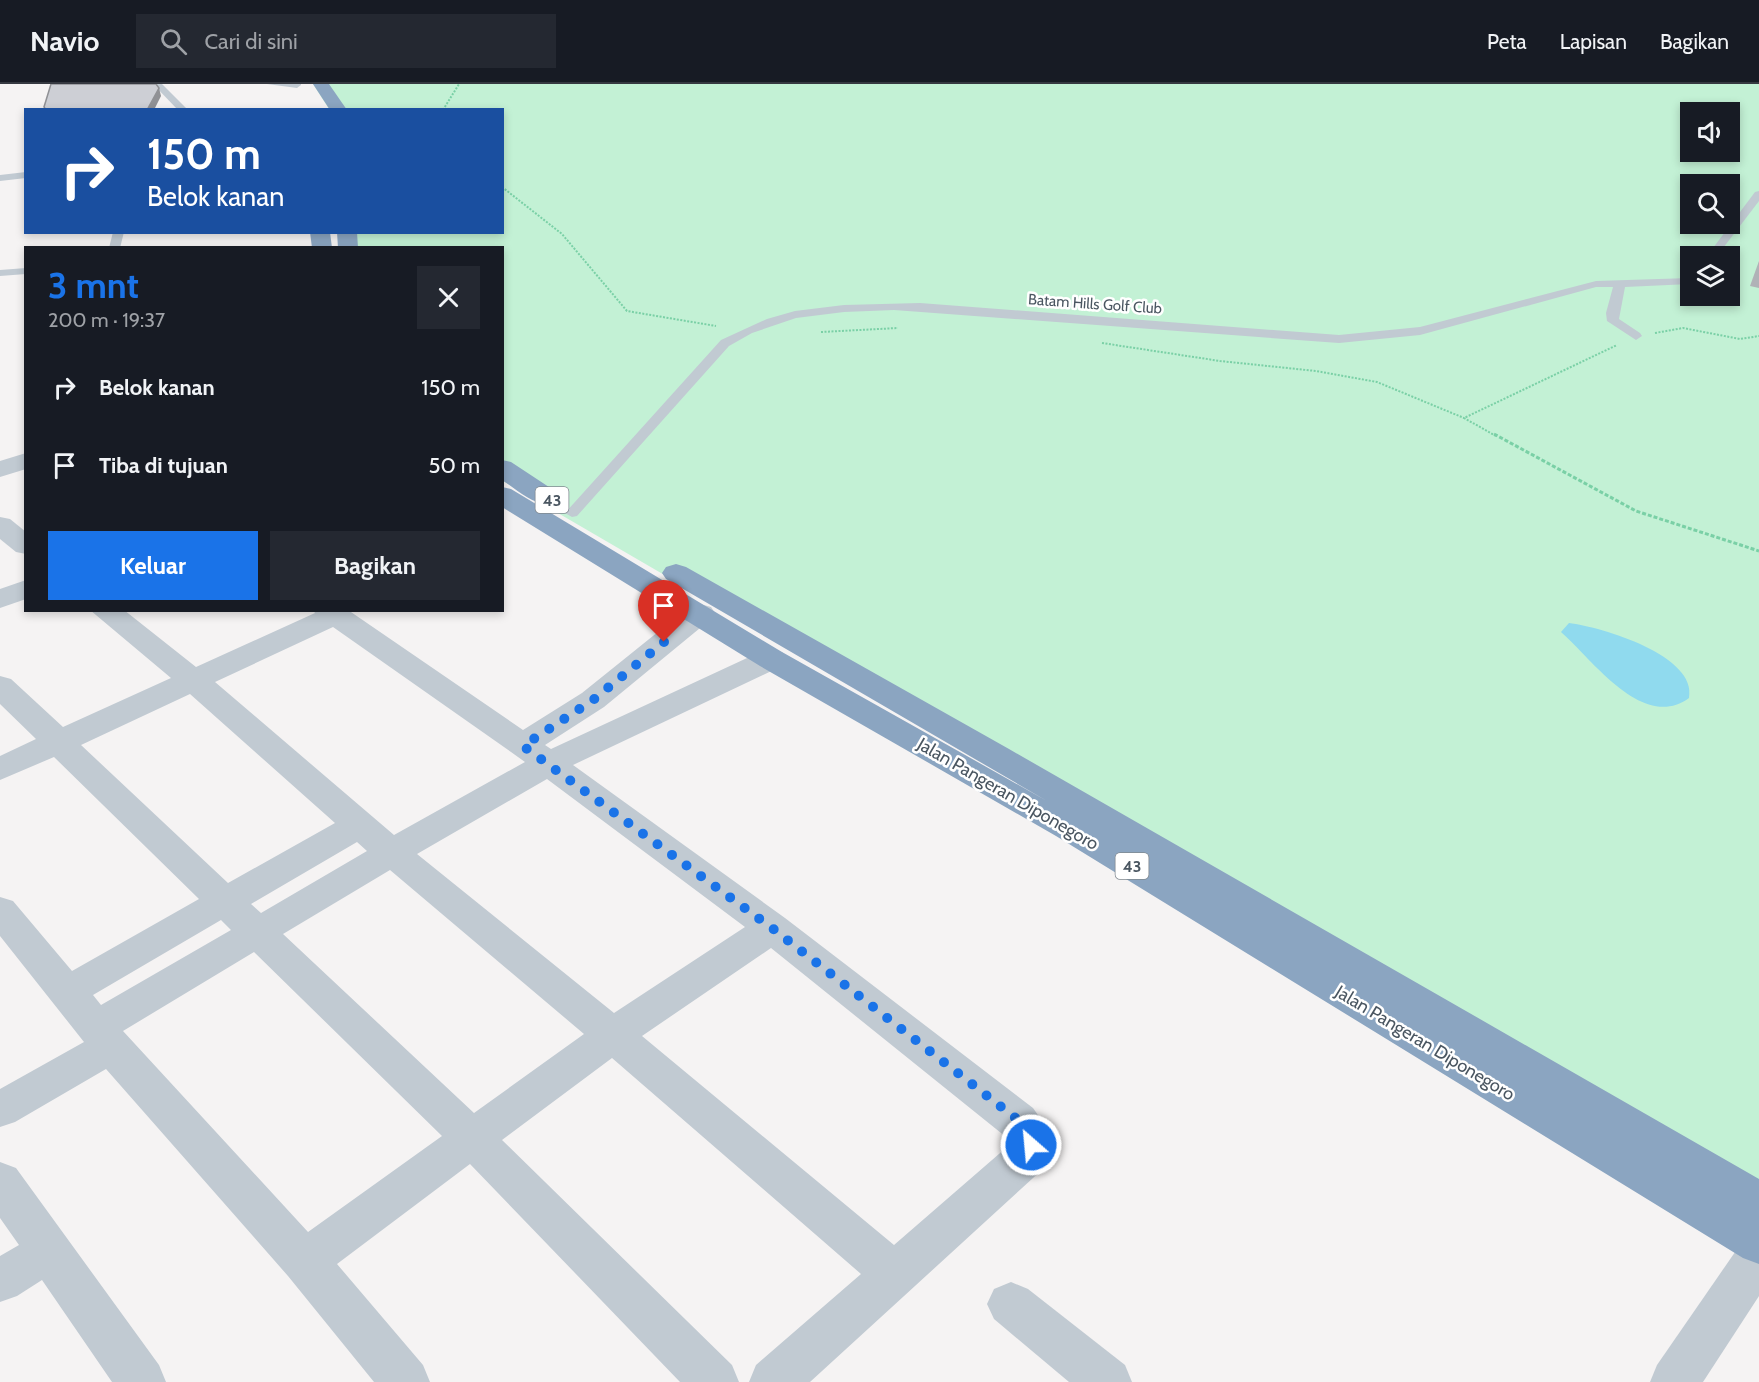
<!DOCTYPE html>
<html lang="id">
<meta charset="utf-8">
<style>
body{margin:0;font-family:Cabin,sans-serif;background:#242831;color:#f1f3f6;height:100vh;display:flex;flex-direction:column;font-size:22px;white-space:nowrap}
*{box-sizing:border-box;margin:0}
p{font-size:20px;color:#9ea1a6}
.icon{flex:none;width:33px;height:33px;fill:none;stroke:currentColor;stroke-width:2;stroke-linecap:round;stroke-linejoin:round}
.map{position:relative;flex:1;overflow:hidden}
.panel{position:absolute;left:24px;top:162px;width:480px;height:366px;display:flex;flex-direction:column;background:#171b24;border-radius:0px;box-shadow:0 3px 9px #0003}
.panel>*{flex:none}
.guide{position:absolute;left:24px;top:24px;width:480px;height:126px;border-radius:0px;box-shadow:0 3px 9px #0003;background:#1a4fa0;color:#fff;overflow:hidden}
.buttons{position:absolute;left:1680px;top:18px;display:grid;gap:12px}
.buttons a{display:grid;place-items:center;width:60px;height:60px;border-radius:0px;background:#171b24;box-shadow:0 3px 9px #0003;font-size:30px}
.pin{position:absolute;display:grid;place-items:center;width:51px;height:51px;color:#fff;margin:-62px -26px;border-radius:50% 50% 50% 0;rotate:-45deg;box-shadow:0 0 6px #0007}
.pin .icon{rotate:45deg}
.me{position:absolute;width:66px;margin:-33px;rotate:333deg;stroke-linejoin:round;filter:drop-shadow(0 0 4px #0008)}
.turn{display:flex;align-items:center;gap:21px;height:126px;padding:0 24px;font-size:27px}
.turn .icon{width:78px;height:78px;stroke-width:2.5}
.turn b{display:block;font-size:42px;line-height:51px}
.round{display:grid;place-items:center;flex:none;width:63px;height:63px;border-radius:0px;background:#242831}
.overview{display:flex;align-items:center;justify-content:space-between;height:102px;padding:0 24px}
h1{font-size:36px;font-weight:800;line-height:45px;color:#1a73e8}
.button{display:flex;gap:12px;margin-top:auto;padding:12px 24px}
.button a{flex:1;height:69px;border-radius:0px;background:#1a73e8;color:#fff;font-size:24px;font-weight:800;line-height:69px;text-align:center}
.button a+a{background:#242831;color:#f1f3f6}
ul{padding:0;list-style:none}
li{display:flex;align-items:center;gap:18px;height:78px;padding:0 24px}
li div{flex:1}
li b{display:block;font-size:22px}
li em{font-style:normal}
header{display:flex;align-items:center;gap:36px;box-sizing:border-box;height:84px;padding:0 30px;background:#171b24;border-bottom:2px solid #363941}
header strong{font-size:28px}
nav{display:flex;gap:33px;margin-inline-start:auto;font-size:21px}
.search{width:420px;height:54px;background:#242831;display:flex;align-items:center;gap:15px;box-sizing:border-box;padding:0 21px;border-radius:0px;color:#9ea1a6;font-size:22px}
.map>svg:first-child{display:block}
.green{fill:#c3f1d5;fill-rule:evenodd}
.water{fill:#90daee}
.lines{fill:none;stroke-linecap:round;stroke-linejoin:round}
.path-far1{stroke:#7ad0a6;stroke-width:2;stroke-dasharray:2 1.5;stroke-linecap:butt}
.path{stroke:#7ad0a6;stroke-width:3;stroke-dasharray:4 2;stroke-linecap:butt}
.lane{fill:#c1cad2;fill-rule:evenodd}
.street{fill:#c1cad2;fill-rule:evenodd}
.highway{fill:#8ba5c1;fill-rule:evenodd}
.wall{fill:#b0b2b7}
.shaded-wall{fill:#909195}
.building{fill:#cdcfd5;stroke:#909195;stroke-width:1.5}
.route{stroke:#1a73e8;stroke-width:10;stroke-dasharray:0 18}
.labels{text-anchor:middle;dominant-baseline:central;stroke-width:5;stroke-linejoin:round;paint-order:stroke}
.far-street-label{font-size:15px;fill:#4a5661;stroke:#fff}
.shield{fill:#fff;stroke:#808990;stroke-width:1.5}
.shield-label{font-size:16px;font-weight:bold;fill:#4a5661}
.street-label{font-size:18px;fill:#4a5661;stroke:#fff}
</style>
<header>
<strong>Navio</strong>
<div class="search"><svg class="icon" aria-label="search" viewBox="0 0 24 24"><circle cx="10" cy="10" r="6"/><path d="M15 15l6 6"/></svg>Cari di sini</div>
<nav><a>Peta</a><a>Lapisan</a><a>Bagikan</a></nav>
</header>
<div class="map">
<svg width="1759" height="1298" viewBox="0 0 1759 1298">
<rect width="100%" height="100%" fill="#f5f3f3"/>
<!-- green -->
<path class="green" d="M313,0H1759V1129L503,397L502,164L341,163L340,149L502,148V26L329,25ZM1690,28H1730V68H1690ZM1690,100H1730V140H1690ZM1690,172H1730V212H1690Z"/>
<!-- water -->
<path class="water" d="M1569,539C1602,543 1698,572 1689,614C1643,648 1592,575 1561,548Z"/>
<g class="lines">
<!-- path-far1 -->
<g class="path-far1">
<path d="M443,26L459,0"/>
<path d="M502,103L562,150L627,227L716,242"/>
<path d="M821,248L898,244"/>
<path d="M1655,249L1683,244L1740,255L1759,252"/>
<path d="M1102,259L1220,277L1316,287L1377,298L1464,334"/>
<path d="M1496,352L1464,334L1617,261"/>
</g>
<!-- path -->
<path class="path" d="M1494,350L1636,427L1759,467"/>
<!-- lane -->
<g class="lane">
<path d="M153,0H162L188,26H178Z"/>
<path d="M267,0H301V1L297,4Z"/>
<path d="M26,88V94L0,97V91Z"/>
<path d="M1759,107V117L1717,172H1707L1755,108Z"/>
<path d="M113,148H124L120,164H109Z"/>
<path d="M26,184V190L0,192V186Z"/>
<path d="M1690,194V200L1625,203L1619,235L1640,249L1642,252L1636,256L1607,237L1606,229L1613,203H1596L1420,251L1339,259L894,226L844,228L796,234L752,249L729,262L577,432L572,433L565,429L721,256L767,235L795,227L844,221L920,219L1339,251L1420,243L1596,197Z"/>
</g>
<!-- street -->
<g class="street">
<path d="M26,369V385L0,393V377Z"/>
<path d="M0,433L10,435L26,448V470L16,468L0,455Z"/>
<path d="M26,496V515L0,524V505Z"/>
<path d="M700,520L711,523L715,529L711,535L604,623L545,661L551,665L760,568L771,566L782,568L787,575L782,582L573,681L785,834L1033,1024C1048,1045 1055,1060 1044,1084L810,1298H749L756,1281L861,1190L612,974L502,1056L732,1281L739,1298H680L470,1080L337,1180L423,1281L430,1298H374L288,1192L106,985L15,1038L0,1043V1005L84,958L0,852V813L13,817L72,887L199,815L54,673L0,696V672L36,655L0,620V592L11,595L63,643L171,594L90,526H124L196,583L315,529L313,526H348L523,646L582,609L689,523ZM333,543L511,668L525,678L394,751L215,598ZM190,610L335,739L228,799L81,661ZM547,695L745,843L614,929L417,770ZM357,758L367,767L261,829L251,820ZM390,786L584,950L474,1029L283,850ZM221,836L231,846L101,921L93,911ZM771,864L1006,1053L1007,1063L894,1161L642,952ZM254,868L442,1052L308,1148L123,947Z"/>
<path d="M0,1078L16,1084L159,1281L166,1298H112L42,1196L17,1212L0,1218V1172L19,1161L0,1134Z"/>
<path d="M1759,1152V1212L1703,1298H1650L1657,1281L1742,1158Z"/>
<path d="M1011,1198L1028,1205L1125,1281L1132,1298H1069L994,1235L987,1220L994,1205Z"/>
</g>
<!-- highway -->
<g class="highway">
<path d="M313,0H329L347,26H330Z"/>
<path d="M310,148H330L332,164H312Z"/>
<path d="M337,148H357L358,164H338Z"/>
<path d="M502,376L511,378L555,407L559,413L555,419C535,424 519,407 502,396Z"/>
<path d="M502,403L511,405L782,568L1047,717L666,495L662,489L666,483L676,480L686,483L1009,665L1759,1095V1180L1743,1174L1056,752L760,582L502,423Z"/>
</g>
</g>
<!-- wall -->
<path class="wall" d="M1759,177V204L1750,202Z"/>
<!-- shaded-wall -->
<path class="shaded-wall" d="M159,4L161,12L154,26H147Z"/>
<!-- building -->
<path class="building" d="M51,0H156L159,4L147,26H46L44,23Z"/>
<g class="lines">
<!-- route -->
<path class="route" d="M664,558L593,616L523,662L772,844L1018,1036L1031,1061"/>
</g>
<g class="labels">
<!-- far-street labels -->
<g class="far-street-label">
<text transform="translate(1095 220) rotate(4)">Batam Hills Golf Club</text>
</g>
<!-- shield labels -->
<g class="shield">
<rect x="535.5" y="403" width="33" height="26" rx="4.5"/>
<rect x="1115.5" y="769" width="33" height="26" rx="4.5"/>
</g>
<g class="shield-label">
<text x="552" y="416">43</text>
<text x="1132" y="782">43</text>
</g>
<!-- street labels -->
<g class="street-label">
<text transform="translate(1008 710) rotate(30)">Jalan Pangeran Diponegoro</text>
<text transform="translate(1425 959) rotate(31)">Jalan Pangeran Diponegoro</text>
</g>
</g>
</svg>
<div class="buttons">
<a><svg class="icon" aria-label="sound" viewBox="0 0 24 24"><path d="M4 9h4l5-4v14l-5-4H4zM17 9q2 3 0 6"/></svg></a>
<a><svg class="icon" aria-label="search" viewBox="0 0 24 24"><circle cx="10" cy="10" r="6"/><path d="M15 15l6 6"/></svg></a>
<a><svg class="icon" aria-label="layers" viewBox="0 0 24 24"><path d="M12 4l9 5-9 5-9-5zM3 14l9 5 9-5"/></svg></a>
</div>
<div class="pin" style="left:664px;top:558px;background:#d93025"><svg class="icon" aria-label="arrive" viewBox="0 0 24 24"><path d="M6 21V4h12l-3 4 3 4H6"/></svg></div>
<svg class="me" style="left:1031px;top:1061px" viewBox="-20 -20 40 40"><circle r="17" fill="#1a73e8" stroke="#fff" stroke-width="3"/><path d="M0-11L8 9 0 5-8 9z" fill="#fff"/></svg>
<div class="guide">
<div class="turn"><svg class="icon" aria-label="right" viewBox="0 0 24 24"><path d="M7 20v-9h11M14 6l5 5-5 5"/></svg><div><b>150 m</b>Belok kanan</div></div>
</div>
<section class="panel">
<div class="overview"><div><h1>3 mnt</h1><p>200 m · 19:37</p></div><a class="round"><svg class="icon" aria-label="close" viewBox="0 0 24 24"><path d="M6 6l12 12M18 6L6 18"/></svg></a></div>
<ul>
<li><svg class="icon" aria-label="right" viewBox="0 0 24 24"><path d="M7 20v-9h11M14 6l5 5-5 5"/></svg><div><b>Belok kanan</b></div><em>150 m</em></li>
<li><svg class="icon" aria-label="arrive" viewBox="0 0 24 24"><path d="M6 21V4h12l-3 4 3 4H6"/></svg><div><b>Tiba di tujuan</b></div><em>50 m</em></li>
</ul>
<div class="button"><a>Keluar</a><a>Bagikan</a></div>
</section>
</div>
